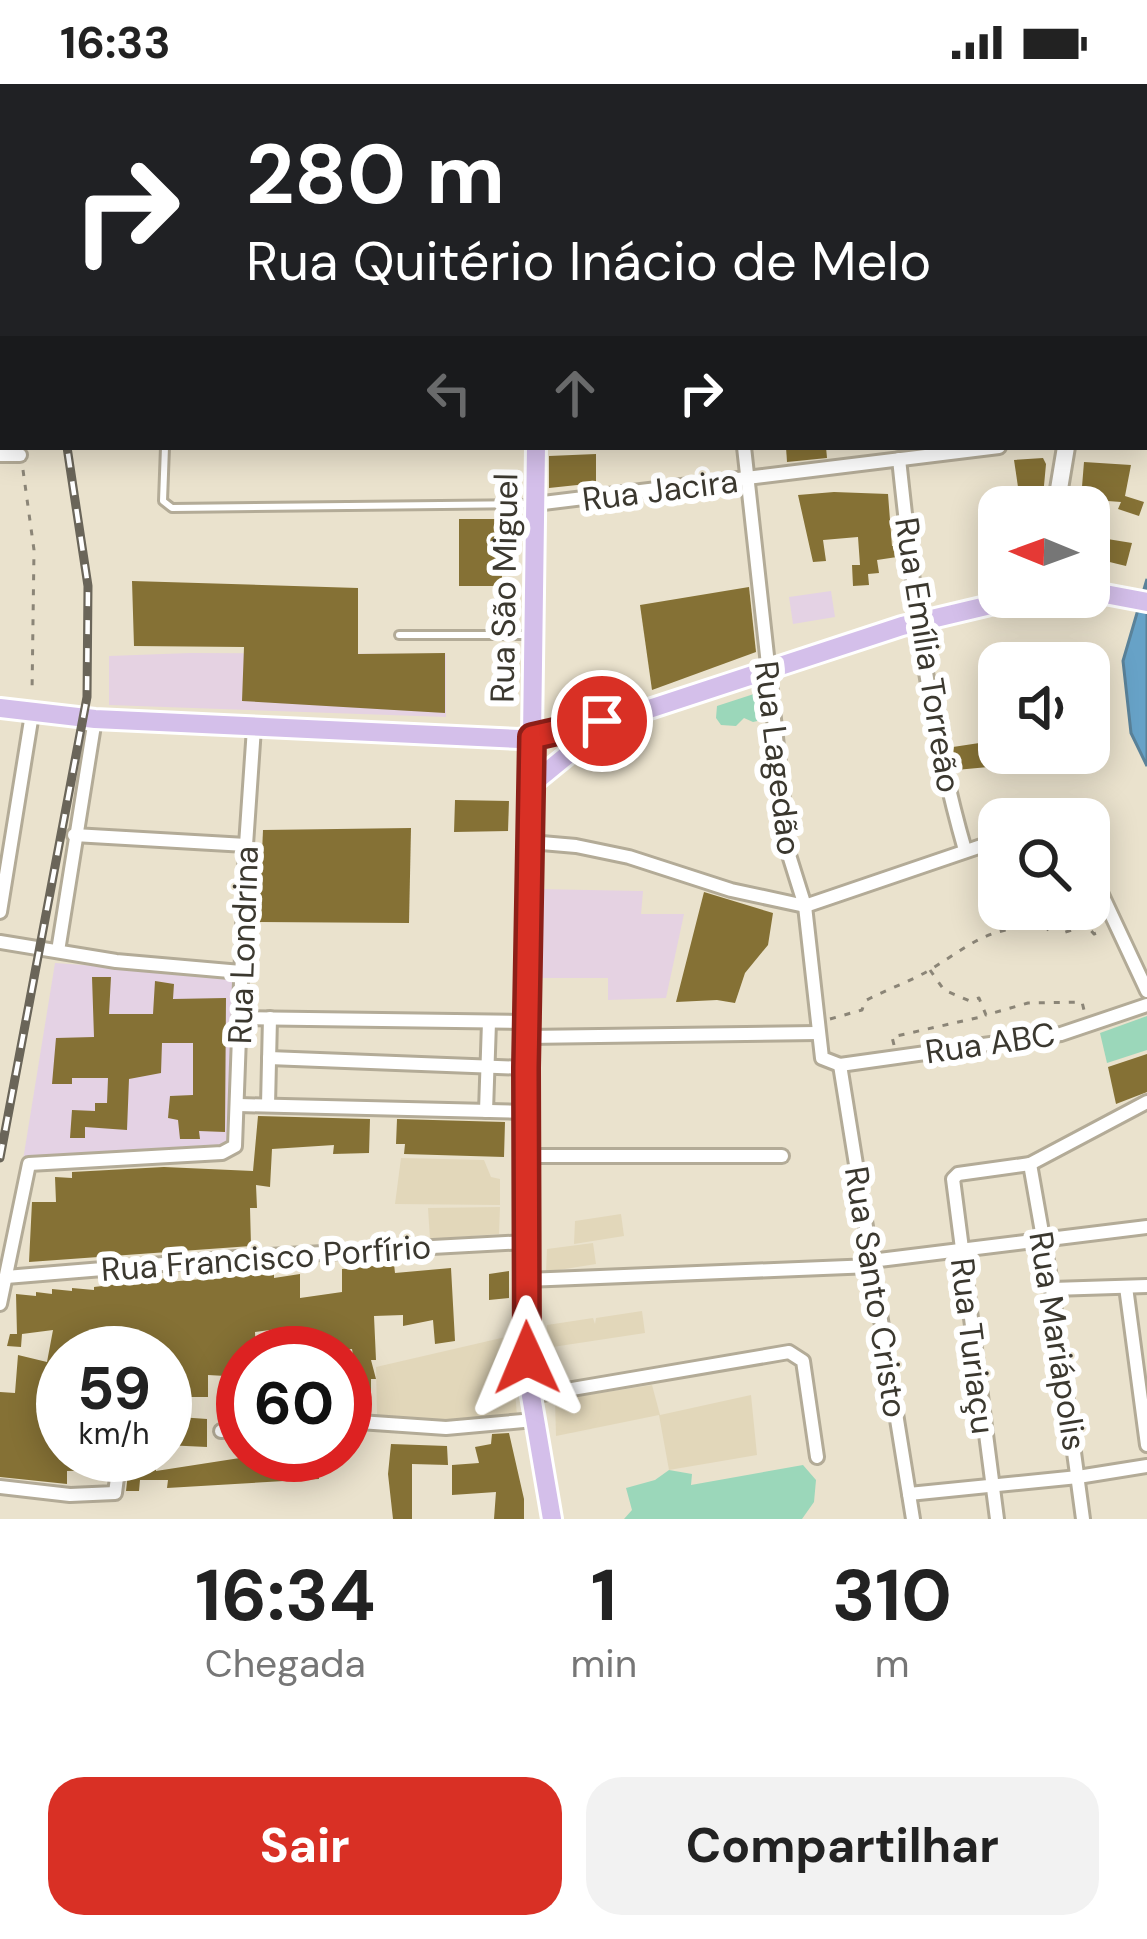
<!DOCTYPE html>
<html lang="pt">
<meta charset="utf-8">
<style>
body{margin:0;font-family:"DM Sans",sans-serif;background:#f2f2f2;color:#222;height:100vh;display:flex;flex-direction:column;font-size:45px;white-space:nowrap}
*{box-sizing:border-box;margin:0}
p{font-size:39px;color:#767676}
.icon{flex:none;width:66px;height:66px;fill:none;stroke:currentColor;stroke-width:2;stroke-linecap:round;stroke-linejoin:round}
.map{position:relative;height:1435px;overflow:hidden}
.details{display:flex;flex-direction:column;background:#fff;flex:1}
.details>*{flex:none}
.top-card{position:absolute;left:0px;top:0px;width:1149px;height:366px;box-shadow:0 6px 30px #0003;background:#202124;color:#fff;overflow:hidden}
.needle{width:78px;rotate:271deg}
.tools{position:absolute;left:978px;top:402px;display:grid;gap:24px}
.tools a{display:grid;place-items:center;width:132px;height:132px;border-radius:24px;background:#fff;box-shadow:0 6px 30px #0003;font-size:60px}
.speed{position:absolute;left:36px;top:1242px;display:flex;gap:24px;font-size:60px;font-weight:700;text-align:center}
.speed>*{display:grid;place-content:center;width:156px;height:156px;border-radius:50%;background:#fff;box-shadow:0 6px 30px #0003;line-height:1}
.speed small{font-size:30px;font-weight:400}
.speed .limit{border:18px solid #d22;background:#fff;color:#111}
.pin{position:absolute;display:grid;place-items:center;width:102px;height:102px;color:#fff;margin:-51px;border:6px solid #fff;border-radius:50%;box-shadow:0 3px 12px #0007}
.me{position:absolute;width:132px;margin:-66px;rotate:359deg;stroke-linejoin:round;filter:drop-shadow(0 0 9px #0008)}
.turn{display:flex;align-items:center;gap:42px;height:252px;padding:0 48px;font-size:54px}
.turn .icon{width:156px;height:156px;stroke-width:2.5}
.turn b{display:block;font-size:84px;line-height:102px}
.lanes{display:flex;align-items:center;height:114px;padding:0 48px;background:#0003;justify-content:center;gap:60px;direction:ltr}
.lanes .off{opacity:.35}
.eta{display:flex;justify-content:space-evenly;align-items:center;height:204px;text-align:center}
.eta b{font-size:72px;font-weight:700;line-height:84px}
.primary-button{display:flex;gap:24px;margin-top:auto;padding:24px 48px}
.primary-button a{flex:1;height:138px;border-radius:36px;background:#d93025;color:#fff;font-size:48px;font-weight:700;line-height:138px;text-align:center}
.primary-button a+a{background:#f2f2f2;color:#222}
.status{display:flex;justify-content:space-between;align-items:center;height:84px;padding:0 60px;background:#fff;direction:ltr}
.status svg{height:33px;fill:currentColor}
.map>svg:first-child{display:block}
.built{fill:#e2d7ba}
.education{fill:#e5d2e2}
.medical{fill:#e4d2e4}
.green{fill:#9bd7ba}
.water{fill:#67a2c7;stroke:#5a8299;stroke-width:3}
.building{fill:#857135}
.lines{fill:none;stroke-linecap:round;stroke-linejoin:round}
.service-casing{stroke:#b3ab97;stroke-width:12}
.minor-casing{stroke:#b3ab97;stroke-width:18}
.secondary-casing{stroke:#b3ab97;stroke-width:22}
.primary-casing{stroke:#fff;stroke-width:24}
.path{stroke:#8b8577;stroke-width:3;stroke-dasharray:6 9;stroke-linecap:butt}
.service{stroke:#fff;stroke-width:6}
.minor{stroke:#fff;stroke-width:12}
.secondary{stroke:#fff;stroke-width:16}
.primary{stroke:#d4bfea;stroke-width:18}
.rail-casing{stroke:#6a6559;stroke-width:9}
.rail{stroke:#fff;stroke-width:4.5;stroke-dasharray:14;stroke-linecap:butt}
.route-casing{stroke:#8d1f18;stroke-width:30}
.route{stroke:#d93025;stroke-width:21}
.labels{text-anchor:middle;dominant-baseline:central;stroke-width:12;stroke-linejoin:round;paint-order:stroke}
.street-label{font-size:33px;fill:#3b382f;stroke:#fff}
</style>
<div class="status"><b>16:33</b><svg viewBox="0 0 49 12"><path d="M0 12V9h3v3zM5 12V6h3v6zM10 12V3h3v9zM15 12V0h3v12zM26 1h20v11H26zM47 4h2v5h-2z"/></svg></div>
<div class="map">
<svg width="1147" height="1435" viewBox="0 0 1147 1435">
<rect width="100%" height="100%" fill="#eae2cd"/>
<!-- built -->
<g class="built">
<path d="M401,1074L484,1076L491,1093L500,1095V1121L395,1120Z"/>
<path d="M500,1123L499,1150L430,1155L428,1124Z"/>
<path d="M621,1130L624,1152L574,1160L575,1137Z"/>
<path d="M593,1159L596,1180L546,1188L547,1165Z"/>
<path d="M642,1227L645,1249L546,1264L547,1241L593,1234L595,1240L596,1234Z"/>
<path d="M510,1252L517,1331L453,1336L377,1332L376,1283Z"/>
<path d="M652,1301L660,1331L751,1311L757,1371L669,1386L659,1331L556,1352L555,1316Z"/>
</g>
<!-- education -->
<g class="education">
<path d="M190,569L446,570V633L109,621V572Z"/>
<path d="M535,805L643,807L641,830H684L666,914L608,916V894H535Z"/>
</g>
<!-- medical -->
<g class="medical">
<path d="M831,507L835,533L793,540L789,513Z"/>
<path d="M55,879L238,892L237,1070L23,1076Z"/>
</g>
<!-- green -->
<g class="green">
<path d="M760,608L766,635L753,638L744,634L736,642L721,641L716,634L717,622Z"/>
<path d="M1147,932V966L1107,979L1100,949Z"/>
<path d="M803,1381L816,1396L814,1418L802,1435H624L632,1426L626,1404L655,1396L669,1386L692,1390L691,1401Z"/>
</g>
<!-- water -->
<path class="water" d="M1147,495V682L1131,649L1123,577Z"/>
<!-- building -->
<g class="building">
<path d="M786,363H826L827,374L787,378Z"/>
<path d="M596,370V399L549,404V372Z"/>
<path d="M1043,374L1046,380L1042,423H1021L1014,376Z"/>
<path d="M1084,378L1131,381L1125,412L1144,418L1139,432L1118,425L1121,418L1081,415Z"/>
<path d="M834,408L888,410L892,462H896L897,473L877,476L879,489L868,490L869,501L853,502L852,481H860L858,453L823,456L826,477L813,478L798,411Z"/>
<rect x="459" y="435" width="43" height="67"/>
<path d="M1089,452L1132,459L1126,482L1089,473Z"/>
<path d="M132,497L358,504V570L445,569V629L242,617L244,563L134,562Z"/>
<path d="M749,503L756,568L652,606L640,521Z"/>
<path d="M999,656V669H1019L1021,680L956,686L953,663Z"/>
<path d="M455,716L509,717L508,747L454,748Z"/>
<path d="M411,744L409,839L259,838L263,746Z"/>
<path d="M704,808L773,829L768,861L745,889L735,919L717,916L676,918Z"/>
<path d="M92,893H111L109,930H153L155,897L174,900L173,915L226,914L225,1048L199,1047L200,1055H180L178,1036L168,1034L170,1012L193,1011V959H162L161,989L129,995L127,1046L85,1043V1054H70L72,1026L95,1027V1019H107L108,994H72V1000H52L56,954L94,953Z"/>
<path d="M1147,970V1008L1116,1020L1108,983Z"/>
<path d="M258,1032L370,1035L369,1069L333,1070L334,1061L272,1065L270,1103L256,1101L257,1124H250L251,1162L29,1178L32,1118H56L55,1093L72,1094V1088L164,1083L253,1087Z"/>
<path d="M397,1035L505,1038L504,1073L404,1070L405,1060H396Z"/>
<path d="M394,1180L395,1189L451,1184L455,1257L435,1260L433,1236L403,1242V1231L374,1232L376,1276H371L376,1295H371V1324L351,1327V1300L357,1299L352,1265L314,1269V1247L285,1251V1244L255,1248L256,1269H243V1293L208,1291V1313H178L181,1294L165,1293V1269H63V1374L109,1371L107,1386L67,1387V1400L0,1393V1308L15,1309L18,1271L47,1278L53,1246L22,1250L21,1263L7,1262L10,1250H17L16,1210L36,1212V1208L52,1210V1205L72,1207V1204L94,1206V1203L167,1194V1198L274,1189V1194L300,1190V1214L342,1208V1185Z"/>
<path d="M509,1187V1214L489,1216V1190Z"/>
<path d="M165,1332L207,1335V1363L165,1361Z"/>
<path d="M509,1349L524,1415V1435H494L496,1408L452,1411V1381L479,1379L475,1363L491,1360L492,1350Z"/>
<path d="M391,1360L447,1362L448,1381L412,1380V1435H393L388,1390Z"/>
<path d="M130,1371H156V1387L259,1371H317L319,1395L167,1404L168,1396H140L139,1407H126Z"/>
</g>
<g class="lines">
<defs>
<g id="service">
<path d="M165,363L163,417L172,424L531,420"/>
<path d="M399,551H530"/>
</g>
<g id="minor">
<path d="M124,0V3"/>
<path d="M394,0V3"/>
<path d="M652,0L654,3"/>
<path d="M715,0L717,3"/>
<path d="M972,3L974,0"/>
<path d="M1146,166H1147"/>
<path d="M1146,351H1147"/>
<path d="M744,363L789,771L805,822L822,974L840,981L1061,950L1147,921"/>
<path d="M0,371H20"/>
<path d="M899,375C913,507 928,638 965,766"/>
<path d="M535,420L999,363"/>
<path d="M74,751L246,761"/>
<path d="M530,758L576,762L629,773L731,806L805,822L999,756"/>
<path d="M1089,783L1147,907"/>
<path d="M0,828L32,630"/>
<path d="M0,858L116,877L241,888"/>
<path d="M58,867L95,635"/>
<path d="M241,934L526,938"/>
<path d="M526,953L817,949"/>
<path d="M269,974L525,984"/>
<path d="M840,981L913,1435"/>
<path d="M239,1021L527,1028"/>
<path d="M268,1021L270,934"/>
<path d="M486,1027L489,938"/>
<path d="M526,1072H782"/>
<path d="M1030,1080L1052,1205L1083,1435"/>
<path d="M871,1177L1147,1143"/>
<path d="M6,1193L248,1173L525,1158"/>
<path d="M526,1196L872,1182"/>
<path d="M1126,1203L1147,1361"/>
<path d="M1052,1205L1147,1202"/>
<path d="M0,1220L29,1080L222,1069L235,1062L246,761L254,644"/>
<path d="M531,1312L789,1268L803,1277L817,1373"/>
<path d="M345,1337L446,1344L534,1336"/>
<path d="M221,1347L243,1345"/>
<path d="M0,1403L70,1411L115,1409L120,1371"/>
<path d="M909,1410L1078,1393L1147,1382"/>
<path d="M997,1435L953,1095L958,1090L1030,1080L1147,1018"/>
</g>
<g id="secondary">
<path d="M1120,3L1121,0"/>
<path d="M1056,423L1066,363"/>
</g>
<g id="primary">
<path d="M531,0V3"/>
<path d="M236,3L257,0"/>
<path d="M0,38L3,37"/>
<path d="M536,363L525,1158L531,1312L552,1435"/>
<path d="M1089,507L1147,518"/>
<path d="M0,624L95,635L519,655L637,629L902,542L1024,513"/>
<path d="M532,700L576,664L617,640"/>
</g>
</defs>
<!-- service casing -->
<use href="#service" class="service-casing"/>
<!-- minor casing -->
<use href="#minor" class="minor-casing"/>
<!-- secondary casing -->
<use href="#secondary" class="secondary-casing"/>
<!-- primary casing -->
<use href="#primary" class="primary-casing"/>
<!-- path -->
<g class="path">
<path d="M0,302L3,309"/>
<path d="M23,386L34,466L32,610"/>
<path d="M930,886L944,906L970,917L979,914L986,931L1028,919L1082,918L1085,930"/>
<path d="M830,935L862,926L865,917C887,905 912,897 933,884C979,855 987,844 1045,842L1050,848L1060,842L1063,849L1086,841L1094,850L1102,847"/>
<path d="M894,961L892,953L985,932"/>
</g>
<!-- service -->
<use href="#service" class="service"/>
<!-- minor -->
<use href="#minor" class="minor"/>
<!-- secondary -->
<use href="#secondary" class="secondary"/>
<!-- primary -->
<use href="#primary" class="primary"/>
<defs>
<g id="rail">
<path d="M0,198L3,204"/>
<path d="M0,223L3,228"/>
<path d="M0,1074L87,613L88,502L67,363"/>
</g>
</defs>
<!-- rail casing -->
<use href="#rail" class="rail-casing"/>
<!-- rail -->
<use href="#rail" class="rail"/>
</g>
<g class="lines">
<defs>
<path id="route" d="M527,1274L526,984L532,653L602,637"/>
</defs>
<!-- route casing -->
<use href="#route" class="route-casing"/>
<!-- route -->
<use href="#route" class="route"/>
</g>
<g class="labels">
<!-- street labels -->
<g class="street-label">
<text transform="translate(660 406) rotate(-7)">Rua Jacira</text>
<text transform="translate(504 504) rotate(-89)">Rua São Miguel</text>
<text transform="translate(928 571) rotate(81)">Rua Emília Torreão</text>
<text transform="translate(778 674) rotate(83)">Rua Lagedão</text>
<text transform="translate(243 861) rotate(-88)">Rua Londrina</text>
<text transform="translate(990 959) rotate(-8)">Rua ABC</text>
<text transform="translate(266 1174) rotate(-4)">Rua Francisco Porfírio</text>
<text transform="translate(876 1208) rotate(81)">Rua Santo Cristo</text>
<text transform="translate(1058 1257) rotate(81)">Rua Mariápolis</text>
<text transform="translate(973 1262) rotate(83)">Rua Turiaçu</text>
</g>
</g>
</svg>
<div class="tools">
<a><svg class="needle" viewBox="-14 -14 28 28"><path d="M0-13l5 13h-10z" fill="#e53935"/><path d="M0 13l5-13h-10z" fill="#767676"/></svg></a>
<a><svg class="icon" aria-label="sound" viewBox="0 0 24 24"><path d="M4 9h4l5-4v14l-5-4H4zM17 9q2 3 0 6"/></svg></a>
<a><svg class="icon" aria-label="search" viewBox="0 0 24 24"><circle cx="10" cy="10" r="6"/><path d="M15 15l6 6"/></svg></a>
</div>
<div class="speed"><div>59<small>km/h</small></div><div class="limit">60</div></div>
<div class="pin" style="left:602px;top:637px;background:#d93025"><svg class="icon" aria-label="arrive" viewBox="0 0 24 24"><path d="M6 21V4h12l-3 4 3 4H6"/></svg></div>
<svg class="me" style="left:527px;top:1274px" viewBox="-20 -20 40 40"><path d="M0-17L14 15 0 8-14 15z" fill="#d93025" stroke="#fff" stroke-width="4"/></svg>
<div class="top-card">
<div class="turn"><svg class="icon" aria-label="right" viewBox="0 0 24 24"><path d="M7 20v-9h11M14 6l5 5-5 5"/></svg><div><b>280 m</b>Rua Quitério Inácio de Melo</div></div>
<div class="lanes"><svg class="icon off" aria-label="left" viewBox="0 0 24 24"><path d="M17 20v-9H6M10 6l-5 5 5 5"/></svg><svg class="icon off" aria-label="ahead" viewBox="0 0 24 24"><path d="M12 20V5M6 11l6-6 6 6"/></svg><svg class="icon" aria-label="right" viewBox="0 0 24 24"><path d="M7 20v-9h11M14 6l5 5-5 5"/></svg></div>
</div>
</div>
<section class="details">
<div class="eta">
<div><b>16:34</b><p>Chegada</p></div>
<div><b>1</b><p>min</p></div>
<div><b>310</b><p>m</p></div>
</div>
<div class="primary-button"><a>Sair</a><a>Compartilhar</a></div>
</section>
